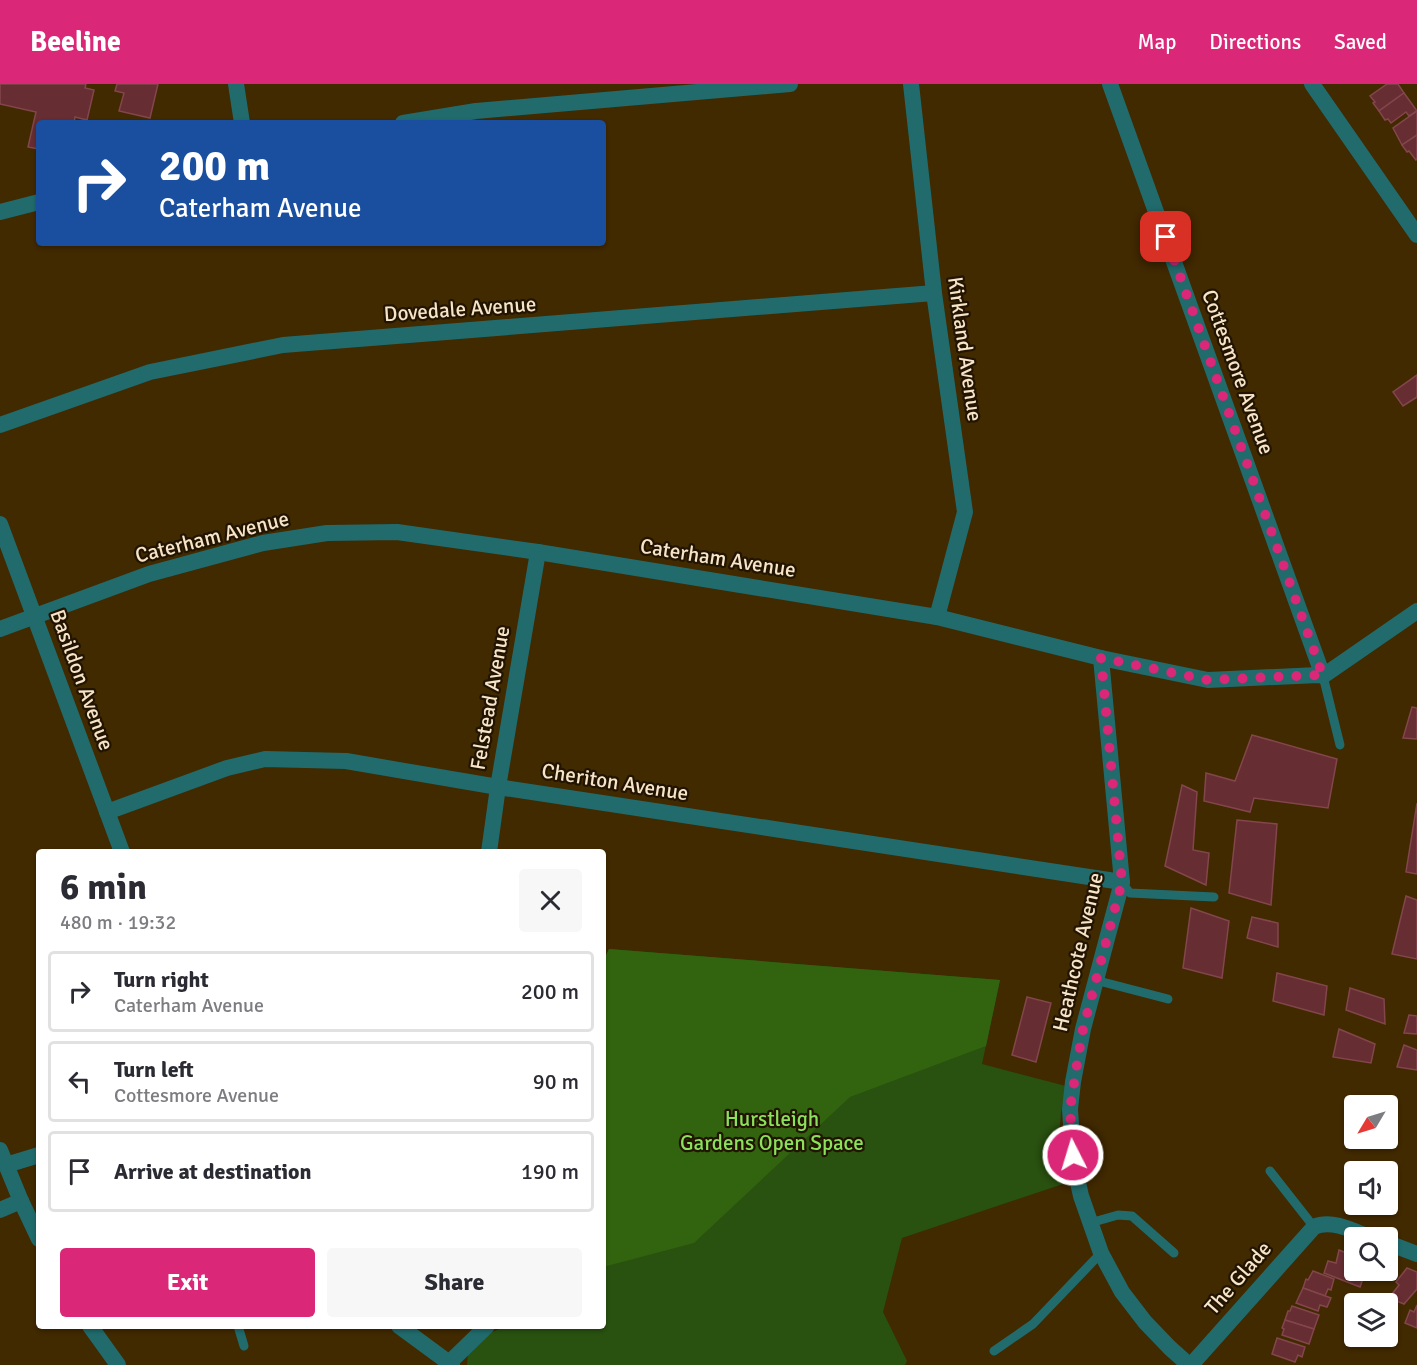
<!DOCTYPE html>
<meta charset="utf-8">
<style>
body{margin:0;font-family:Signika,sans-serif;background:#f7f7f7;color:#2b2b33;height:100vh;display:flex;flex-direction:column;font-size:22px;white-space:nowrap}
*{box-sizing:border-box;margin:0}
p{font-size:20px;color:#7c7c81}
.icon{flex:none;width:33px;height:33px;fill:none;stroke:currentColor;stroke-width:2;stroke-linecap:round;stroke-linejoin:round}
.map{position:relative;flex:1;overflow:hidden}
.side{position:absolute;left:36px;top:765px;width:570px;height:480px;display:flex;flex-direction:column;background:#fff;border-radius:6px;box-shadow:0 2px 4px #0004}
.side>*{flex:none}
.guide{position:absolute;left:36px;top:36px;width:570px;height:126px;border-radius:6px;box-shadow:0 2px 4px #0004;background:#1a4fa0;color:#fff;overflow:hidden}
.needle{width:39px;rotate:232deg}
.buttons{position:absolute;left:1344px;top:1011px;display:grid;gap:12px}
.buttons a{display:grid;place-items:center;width:54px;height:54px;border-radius:6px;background:#fff;box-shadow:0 2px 4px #0004;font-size:30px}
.pin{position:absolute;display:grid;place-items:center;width:51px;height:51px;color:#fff;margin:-26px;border-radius:12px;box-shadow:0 3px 9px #0006}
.me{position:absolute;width:66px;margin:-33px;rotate:355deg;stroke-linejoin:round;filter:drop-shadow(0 0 4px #0008)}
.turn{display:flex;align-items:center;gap:21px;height:126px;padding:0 24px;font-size:27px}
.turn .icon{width:78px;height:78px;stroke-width:2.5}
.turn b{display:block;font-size:42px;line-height:51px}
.round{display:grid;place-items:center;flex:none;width:63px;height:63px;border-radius:6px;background:#f7f7f7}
.overview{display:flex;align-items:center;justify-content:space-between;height:102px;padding:0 24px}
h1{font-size:36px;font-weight:800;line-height:45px}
.primary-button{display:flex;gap:12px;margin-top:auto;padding:12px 24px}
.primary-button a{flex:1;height:69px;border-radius:6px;background:#db2777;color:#fff;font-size:24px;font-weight:800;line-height:69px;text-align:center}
.primary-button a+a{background:#f7f7f7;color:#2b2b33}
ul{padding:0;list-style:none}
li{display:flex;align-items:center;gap:18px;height:81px;margin:0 12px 9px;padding:0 12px;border:3px solid #e1e1e2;border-radius:6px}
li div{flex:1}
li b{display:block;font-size:22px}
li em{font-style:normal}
header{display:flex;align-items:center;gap:36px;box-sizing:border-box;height:84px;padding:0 30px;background:#db2777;color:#fff}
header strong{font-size:28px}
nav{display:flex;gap:33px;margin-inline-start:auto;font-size:21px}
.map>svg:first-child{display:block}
.green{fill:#29510f}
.forest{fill:#32640f}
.building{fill:#662d32;stroke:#82464b;stroke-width:1.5}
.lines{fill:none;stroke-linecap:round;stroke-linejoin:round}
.service{stroke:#216b6c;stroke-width:9}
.minor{stroke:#216b6c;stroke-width:16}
.tertiary{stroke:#216b6c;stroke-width:16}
.route{stroke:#db2777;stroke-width:10;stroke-dasharray:0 18}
.labels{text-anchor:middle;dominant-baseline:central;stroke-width:4.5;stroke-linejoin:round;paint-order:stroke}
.street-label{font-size:21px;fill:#f7e4c9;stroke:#211401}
.park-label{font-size:21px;fill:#8be15c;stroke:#211401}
</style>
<header>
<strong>Beeline</strong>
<nav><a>Map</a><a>Directions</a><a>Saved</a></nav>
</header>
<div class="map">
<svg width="1417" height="1281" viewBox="0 0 1417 1281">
<rect width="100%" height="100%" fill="#412900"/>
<!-- green -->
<path class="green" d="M609,865L1000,896L982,980L1066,1002L1061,1029L1059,1055L1066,1099L902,1154L883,1228L907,1277L905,1281H467L468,1269L490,1249L506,1242H603V1130L605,1126L603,1122V877Z"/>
<!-- forest -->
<path class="forest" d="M609,865L1000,896L986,962L850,1013L694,1159L603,1183V1130L605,1126L603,1122V877Z"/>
<!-- building -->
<g class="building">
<path d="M0,0H86L85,4L94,6L87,36L75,33L74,39H39V65L28,63L36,28L0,20Z"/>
<path d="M117,0H158L150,34L119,27L124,9L115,7Z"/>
<path d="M1387,0H1398L1404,9L1379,27L1373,19L1375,18L1370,12Z"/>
<path d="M1404,9L1417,27L1409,32L1406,28L1391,39L1388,35L1385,36L1379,27Z"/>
<path d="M1417,27V51L1402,61L1393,44Z"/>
<path d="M1417,51V75L1416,76L1409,67L1407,68L1402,61Z"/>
<path d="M1417,291V313L1403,322L1393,308Z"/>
<path d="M1412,623L1417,624V655L1403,654Z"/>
<path d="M1252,651L1337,675L1328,724L1254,714L1250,728L1204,717L1206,689L1235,697Z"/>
<path d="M1182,701L1197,708L1193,766L1209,769L1206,801L1165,782Z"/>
<path d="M1417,719V790L1406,788Z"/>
<path d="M1237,736L1277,740L1271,821L1229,809Z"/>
<path d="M1406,812L1417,816V875L1392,870Z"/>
<path d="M1191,824L1229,837L1222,894L1183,884Z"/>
<path d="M1252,833L1278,839V863L1247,854Z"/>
<path d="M1277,889L1327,902L1324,931L1273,917Z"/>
<path d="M1350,904L1384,915L1385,940L1346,926Z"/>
<path d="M1027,913L1051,919L1036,978L1012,971Z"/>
<path d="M1409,931L1417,932V950L1404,949Z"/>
<path d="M1339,945L1375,960L1371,979L1333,973Z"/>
<path d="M1404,961L1417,966V986L1397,983Z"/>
<path d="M1339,1166L1354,1172V1186H1366L1360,1203L1324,1189L1328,1177L1336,1179Z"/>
<path d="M1407,1184L1417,1188V1205L1404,1220L1389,1214L1399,1201L1396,1198Z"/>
<path d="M1313,1187L1334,1195L1331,1206L1328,1205L1325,1212L1303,1204L1306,1195L1308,1196Z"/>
<path d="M1303,1204L1331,1214L1327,1223L1320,1221L1318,1227L1296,1219Z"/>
<path d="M1417,1221V1244L1405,1239L1410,1226L1414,1228Z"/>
<path d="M1292,1222L1319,1231L1314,1245L1285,1236L1288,1227H1290Z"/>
<path d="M1285,1236L1314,1245L1309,1260L1282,1251L1284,1245L1282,1244Z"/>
<path d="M1277,1254L1305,1263L1302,1273L1298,1271L1295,1278L1272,1270Z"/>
</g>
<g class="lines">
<!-- service -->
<g class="service">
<path d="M1323,592L1340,661"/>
<path d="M1122,799L1130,809L1214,813"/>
<path d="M1095,896L1168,915"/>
<path d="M1270,1087L1314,1143"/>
<path d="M1090,1139L1118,1131L1132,1132L1174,1169"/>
<path d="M238,1242L244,1262"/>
<path d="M994,1267L1033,1240L1101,1169"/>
</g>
<!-- minor -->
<g class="minor">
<path d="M236,0L242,39"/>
<path d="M911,0L934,209L965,428L937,533"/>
<path d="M1110,0L1323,592"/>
<path d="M403,39L476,27L790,0"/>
<path d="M0,128L39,118"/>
<path d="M0,341L150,288L283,261L934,209"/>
<path d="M0,440L122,768"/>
<path d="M0,545L149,490L263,459L327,449L397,448L538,468L937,533L1101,574L1208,596L1318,591L1323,592L1417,527"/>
<path d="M1101,574L1122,798L1083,945L1073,998L1070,1025L1072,1057L1075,1085L1081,1112L1101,1169L1122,1208L1145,1238L1170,1264L1189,1281"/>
<path d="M107,728L227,684L265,675L346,677L498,703L1122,798"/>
<path d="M489,768L498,703L538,468"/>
<path d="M0,1066L21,1117L39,1155"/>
<path d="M6,1081L39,1071"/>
<path d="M0,1126L21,1117"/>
<path d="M1388,1159L1417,1170"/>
<path d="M90,1242L118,1281"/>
<path d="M399,1242L452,1281"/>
<path d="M450,1278L487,1242"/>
<path d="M1191,1281L1314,1143C1332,1135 1354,1147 1371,1154"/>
</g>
<!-- tertiary -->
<path class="tertiary" d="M1312,0L1417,151"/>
</g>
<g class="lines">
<!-- route -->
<path class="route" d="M1073,1071L1070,1025L1077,980L1083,945L1122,798L1101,574L1208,596L1318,591L1323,592L1166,153"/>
</g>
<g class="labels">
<!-- street labels -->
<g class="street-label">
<text transform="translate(460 225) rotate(-4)">Dovedale Avenue</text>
<text transform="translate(965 265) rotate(82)">Kirkland Avenue</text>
<text transform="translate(1238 288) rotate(70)">Cottesmore Avenue</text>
<text transform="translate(212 453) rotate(-14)">Caterham Avenue</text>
<text transform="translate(718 474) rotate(9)">Caterham Avenue</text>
<text transform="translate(82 596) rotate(70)">Basildon Avenue</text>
<text transform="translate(490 614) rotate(-80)">Felstead Avenue</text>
<text transform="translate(615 698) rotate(9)">Cheriton Avenue</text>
<text transform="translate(1078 868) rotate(-77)">Heathcote Avenue</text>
<text transform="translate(1238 1194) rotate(-49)">The Glade</text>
</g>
<!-- park labels -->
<g class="park-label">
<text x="772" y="1035">Hurstleigh<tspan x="772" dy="24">Gardens Open Space</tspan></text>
</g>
</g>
</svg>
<div class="buttons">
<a><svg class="needle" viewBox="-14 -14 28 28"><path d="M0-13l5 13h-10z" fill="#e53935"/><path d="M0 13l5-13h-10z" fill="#7c7c81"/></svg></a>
<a><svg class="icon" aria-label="sound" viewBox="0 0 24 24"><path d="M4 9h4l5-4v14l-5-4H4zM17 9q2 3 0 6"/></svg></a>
<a><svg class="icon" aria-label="search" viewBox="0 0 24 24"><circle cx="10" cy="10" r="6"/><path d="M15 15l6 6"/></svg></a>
<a><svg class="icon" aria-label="layers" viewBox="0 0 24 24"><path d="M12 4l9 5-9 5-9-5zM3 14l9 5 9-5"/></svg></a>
</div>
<div class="pin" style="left:1166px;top:153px;background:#d93025"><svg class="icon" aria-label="arrive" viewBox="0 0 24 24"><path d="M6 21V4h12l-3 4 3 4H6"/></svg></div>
<svg class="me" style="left:1073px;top:1071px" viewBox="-20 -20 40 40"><circle r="17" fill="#db2777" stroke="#fff" stroke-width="3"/><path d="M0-11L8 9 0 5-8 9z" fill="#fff"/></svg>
<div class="guide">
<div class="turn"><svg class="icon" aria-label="right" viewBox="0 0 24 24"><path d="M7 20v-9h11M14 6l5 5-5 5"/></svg><div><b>200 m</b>Caterham Avenue</div></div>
</div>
<section class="side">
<div class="overview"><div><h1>6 min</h1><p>480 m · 19:32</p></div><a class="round"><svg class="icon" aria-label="close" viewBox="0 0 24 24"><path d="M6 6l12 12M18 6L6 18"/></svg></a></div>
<ul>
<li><svg class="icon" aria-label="right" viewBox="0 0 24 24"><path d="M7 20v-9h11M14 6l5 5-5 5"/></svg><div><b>Turn right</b><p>Caterham Avenue</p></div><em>200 m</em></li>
<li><svg class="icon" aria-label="left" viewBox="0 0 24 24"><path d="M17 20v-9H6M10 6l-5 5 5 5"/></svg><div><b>Turn left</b><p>Cottesmore Avenue</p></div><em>90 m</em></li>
<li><svg class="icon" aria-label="arrive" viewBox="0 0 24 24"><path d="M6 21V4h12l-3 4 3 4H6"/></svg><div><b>Arrive at destination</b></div><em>190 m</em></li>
</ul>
<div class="primary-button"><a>Exit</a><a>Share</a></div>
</section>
</div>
